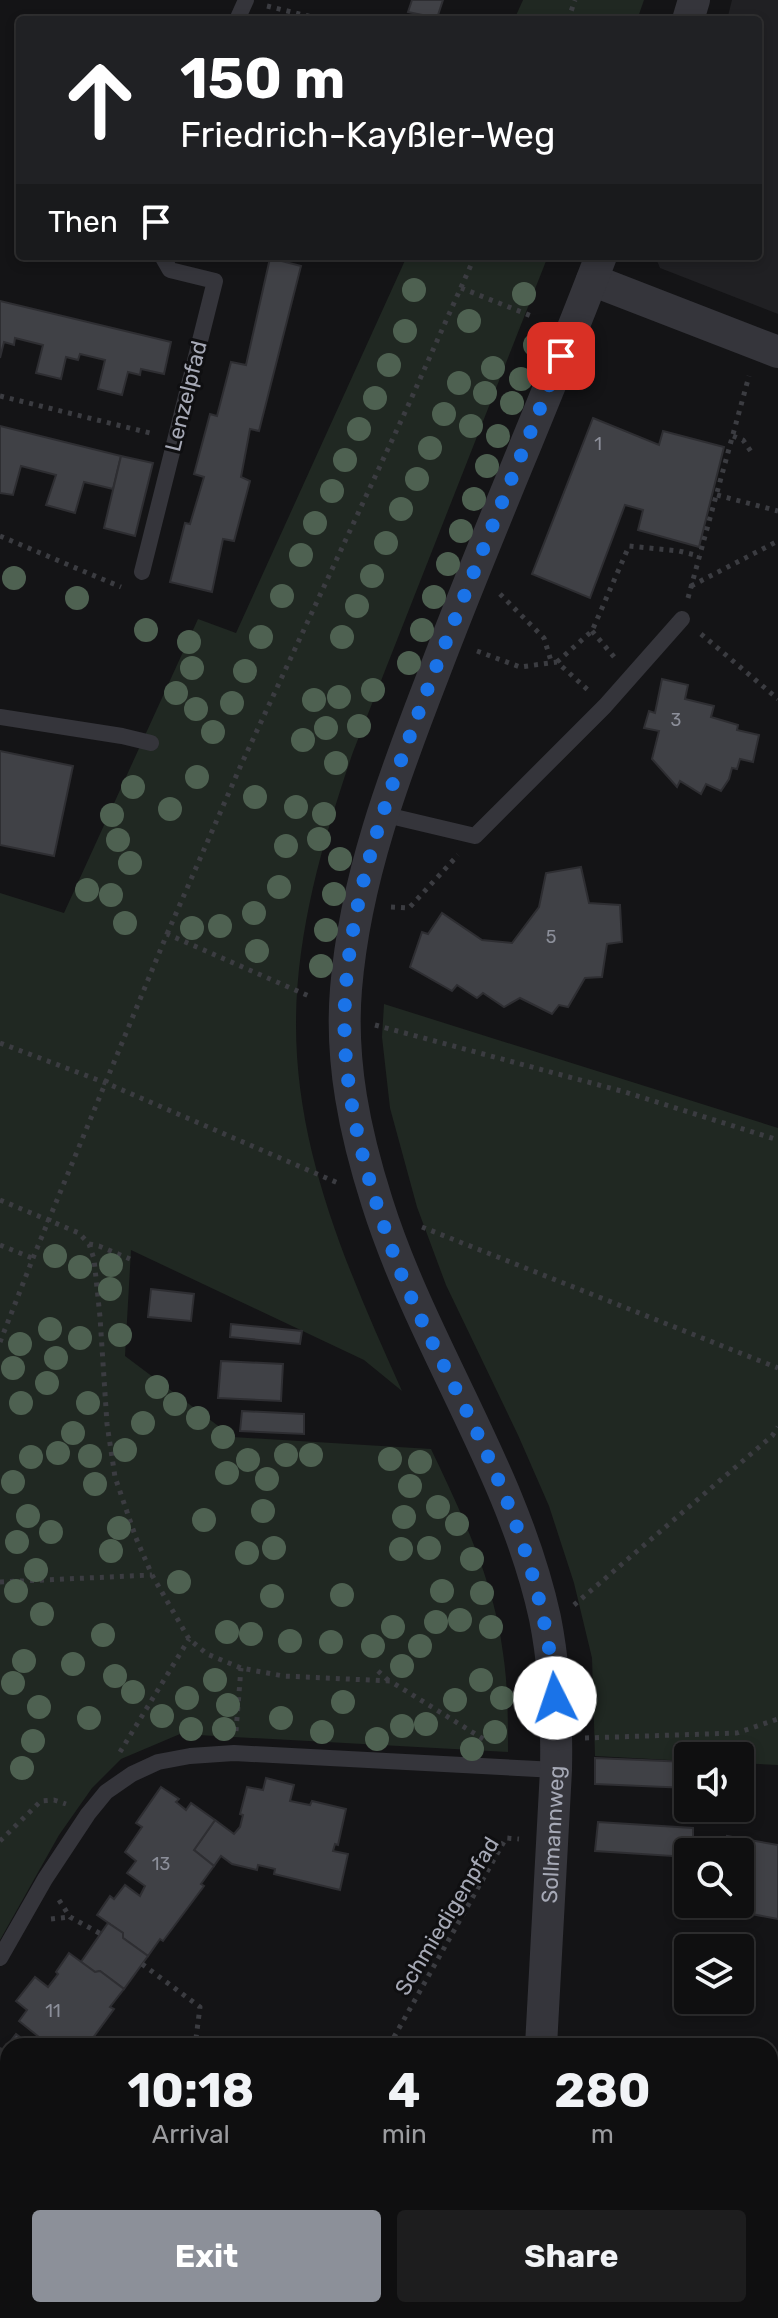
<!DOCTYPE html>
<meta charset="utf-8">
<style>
body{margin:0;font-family:Rubik,sans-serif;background:#1d1d1e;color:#f1f3f6;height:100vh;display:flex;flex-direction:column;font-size:30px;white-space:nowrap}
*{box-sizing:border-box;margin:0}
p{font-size:26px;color:#9b9c9f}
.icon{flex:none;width:44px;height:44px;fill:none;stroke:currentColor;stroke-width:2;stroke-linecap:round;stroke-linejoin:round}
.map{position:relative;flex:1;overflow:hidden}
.panel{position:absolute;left:0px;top:2038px;width:778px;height:280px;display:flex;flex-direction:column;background:#0f0f10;border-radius:24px 24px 0 0;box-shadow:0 4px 12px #0003,0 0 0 2px #2f2f30}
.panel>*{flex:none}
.guide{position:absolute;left:16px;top:16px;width:746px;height:244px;border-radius:8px;box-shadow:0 4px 12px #0003,0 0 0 2px #2f2f30;background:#202124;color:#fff;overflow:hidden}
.buttons{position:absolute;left:674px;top:1742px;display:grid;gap:16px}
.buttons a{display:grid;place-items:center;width:80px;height:80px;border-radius:8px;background:#0f0f10;box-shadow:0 4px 12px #0003,0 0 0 2px #2f2f30;font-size:40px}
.pin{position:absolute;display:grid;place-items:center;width:68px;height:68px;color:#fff;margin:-34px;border-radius:16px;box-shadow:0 4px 12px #0006}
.me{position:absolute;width:88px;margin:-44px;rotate:356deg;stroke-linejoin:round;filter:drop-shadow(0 0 6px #0008)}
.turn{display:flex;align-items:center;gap:28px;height:168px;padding:0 32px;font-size:36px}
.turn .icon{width:104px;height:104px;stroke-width:2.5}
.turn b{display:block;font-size:56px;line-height:68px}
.then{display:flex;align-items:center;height:76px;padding:0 32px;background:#0003;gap:16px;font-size:30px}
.eta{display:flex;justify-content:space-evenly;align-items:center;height:136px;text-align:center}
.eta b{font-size:48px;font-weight:700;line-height:56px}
.button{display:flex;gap:16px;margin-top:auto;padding:16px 32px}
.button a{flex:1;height:92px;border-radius:8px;background:#8c9099;color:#fff;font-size:32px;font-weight:700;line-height:92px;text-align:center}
.button a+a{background:#1d1d1e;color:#f1f3f6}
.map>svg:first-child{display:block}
.built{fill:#202023}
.green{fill:#202822}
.building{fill:#404146;stroke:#2e2e32;stroke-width:2}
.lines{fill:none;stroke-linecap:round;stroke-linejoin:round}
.path{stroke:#3b3c41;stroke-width:5;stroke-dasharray:4 6;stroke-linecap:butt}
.lane{stroke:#35353b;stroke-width:16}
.street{stroke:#35353b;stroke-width:32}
.tree{fill:#4e6151}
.route{stroke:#1a73e8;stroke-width:14;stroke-dasharray:0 25.2}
.labels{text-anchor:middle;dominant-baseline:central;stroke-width:6;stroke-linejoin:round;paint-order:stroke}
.number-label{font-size:18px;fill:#8c8f9a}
.street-label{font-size:22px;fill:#a6a9b6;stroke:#0f0f11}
</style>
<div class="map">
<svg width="778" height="2318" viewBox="0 0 778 2318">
<rect width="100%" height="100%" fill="#141416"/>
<!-- built -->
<path class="built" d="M732,0H778V314L660,268L655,256H758V20H727Z"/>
<!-- green -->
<g class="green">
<path d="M523,0H644L637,20H514Z"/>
<path d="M407,256H548L353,752C323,840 296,932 296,1025C296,1155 350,1275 402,1391L364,1360L131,1250L125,1356L233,1437L431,1449C462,1514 494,1581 503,1653C508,1686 508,1719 508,1752L180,1734L121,1759L92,1788L59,1835L0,1940V893L64,913L198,619L236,633Z"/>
<path d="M384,1004L778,1128V1765L740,1763V1756H688V1761L595,1756L592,1658L574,1583L549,1506L518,1435L446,1285L417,1207L390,1108L382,1037Z"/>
</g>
<!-- building -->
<g class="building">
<path d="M412,0H443L437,18L408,12Z"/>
<path d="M270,258L301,266L259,431L250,429L241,477L250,481L234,541L223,539L212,592L170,582L185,523L190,524L204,477L194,474L210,414L217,416L231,362L246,365Z"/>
<path d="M0,301L171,342L164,374L141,369L140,375L128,372L122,395L98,389L105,360L80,354L78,360L66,357L61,379L36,373L43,345L15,338L14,345L4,342L0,358Z"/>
<path d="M593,418L659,445L663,431L724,447L699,547L638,530L643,510L625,505L590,598L532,574Z"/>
<path d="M0,426L121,456L113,489L84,482L75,513L46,505L56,475L21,466L13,495L0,493Z"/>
<path d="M121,456L153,463L135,536L104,528Z"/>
<path d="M662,679L688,685L685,699L714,706L711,717L738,725L737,730L759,735L753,762L740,759L737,769L732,768L729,779L721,791L706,784L701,794L680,781L677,787L652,759L659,731L644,728L649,711L655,713Z"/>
<path d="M0,751L73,766L54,856L0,845Z"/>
<path d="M581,867L589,903L620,905L622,942L607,944L602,977L585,978L568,1007L559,1005L552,1014L520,998L504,1007L483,993L477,998L457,985L452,991L410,967L422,932L428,934L442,913L482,940L512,943L539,907L546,873Z"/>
<path d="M151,1289L194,1294L191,1321L148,1317Z"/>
<path d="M231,1324L302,1331L300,1344L230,1337Z"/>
<path d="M221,1361L283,1364L281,1401L218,1398Z"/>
<path d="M242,1411L304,1414V1434L240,1431Z"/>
<path d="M595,1758L688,1762V1788L595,1784Z"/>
<path d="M266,1778L294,1785L290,1801L310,1805L312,1801L346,1809L338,1845L335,1844L333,1851L348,1854L340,1890L274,1874L275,1869L258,1865L257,1870L232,1864L221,1856L214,1866L194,1850L215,1820L234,1834L240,1827L243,1815L240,1814L247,1787L263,1790Z"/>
<path d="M161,1787L179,1799L176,1802L186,1810L191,1803L215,1820L194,1850L214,1866L201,1884L204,1886L163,1941L160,1939L148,1956L123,1938V1933L97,1915L110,1896L114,1899L125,1885L140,1896L145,1886L127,1873L136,1861L125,1852L142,1827L136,1823Z"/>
<path d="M598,1822L693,1828V1852H688V1857L595,1851Z"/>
<path d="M727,1836L778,1845V1919L714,1907V1904H740V1852H724Z"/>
<path d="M108,1923L123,1933V1938L148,1956L124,1989L100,1971L95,1972L81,1962Z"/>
<path d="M69,1953L95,1972L100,1971L124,1989L110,2007L114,2009L87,2046H8V2111L0,2104V2048L4,2050L16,2034L31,2046L39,2037L19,2021L27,2010L16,2001L35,1977L48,1987L58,1974L56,1972Z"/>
<path d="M770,2077L778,2078V2250L770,2249Z"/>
<path d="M0,2104L8,2111V2147L5,2151L8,2153V2162L0,2173Z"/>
<path d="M160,2310H190L185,2318H174Z"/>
<path d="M318,2310H333L340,2313L338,2317L340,2318H313Z"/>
</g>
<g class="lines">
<!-- path -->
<g class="path">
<path d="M267,6L324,20"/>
<path d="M568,20L575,0"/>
<path d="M461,288L534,317"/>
<path d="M0,396L154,434"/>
<path d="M733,436L743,440L752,453"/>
<path d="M717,495L778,511"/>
<path d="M0,536L121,587"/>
<path d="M691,586L778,541"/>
<path d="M500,594L544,638L551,661"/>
<path d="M688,598L749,376"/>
<path d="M592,631L615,658"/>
<path d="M701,634L778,699"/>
<path d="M477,651L520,667L557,662L589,691"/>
<path d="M557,662L592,631L629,546L679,551L699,556"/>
<path d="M391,907L409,908L458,855"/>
<path d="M167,934L241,765L407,408L475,256"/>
<path d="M375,1025L625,1092L778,1140"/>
<path d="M0,1043L106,1083L338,1183"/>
<path d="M0,1200L79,1233L89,1244L94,1259L100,1317L107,1424L115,1477L136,1538L152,1575L189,1639L207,1654L241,1668L283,1676L390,1681L485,1740"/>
<path d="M422,1227L778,1368"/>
<path d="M89,1244L99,1246L130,1259"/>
<path d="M0,1245L32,1258"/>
<path d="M0,1342L33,1258L167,934L309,996"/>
<path d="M0,1582L152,1575"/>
<path d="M574,1605L772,1436L778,1427"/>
<path d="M378,1671L389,1681"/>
<path d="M236,1731L241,1668"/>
<path d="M585,1738L737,1733L778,1719"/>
<path d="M120,1752L189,1639"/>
<path d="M0,1841L41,1801L54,1800L66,1804"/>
<path d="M59,1900L70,1917L101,1934"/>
<path d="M51,1919L70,1917"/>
<path d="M142,1964L200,2007L195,2046"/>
<path d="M389,2046L506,1838L519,1839"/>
<path d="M263,2310L278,2318"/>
<path d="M114,2318L119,2310"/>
<path d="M237,2318L241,2310"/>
<path d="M285,2318L290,2310"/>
</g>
<!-- lane -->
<g class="lane">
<path d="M237,20L246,0"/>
<path d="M142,572L215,281L170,270L162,256"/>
<path d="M0,717L122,736L151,743"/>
<path d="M382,814L475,836L605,706L682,619"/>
<path d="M0,1958L45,1879L88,1814L106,1792L132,1774L158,1762L190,1756L234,1753L556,1770"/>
<path d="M757,2318V2310"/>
</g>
<!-- street -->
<g class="street">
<path d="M688,20L694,0"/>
<path d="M592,280L778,352"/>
<path id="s1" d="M541,2046L556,1770C557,1719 555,1668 545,1618C513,1471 422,1345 377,1202C355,1133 340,1062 346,989C355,879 394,776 434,673C487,533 548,396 601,256"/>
<path d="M524,2318L525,2310"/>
</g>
</g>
<!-- trees -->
<g class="tree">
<circle cx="414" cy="290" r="12"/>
<circle cx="524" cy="294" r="12"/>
<circle cx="469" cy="321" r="12"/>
<circle cx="405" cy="331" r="12"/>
<circle cx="535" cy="345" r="12"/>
<circle cx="389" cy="365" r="12"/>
<circle cx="493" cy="368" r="12"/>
<circle cx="521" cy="379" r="12"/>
<circle cx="459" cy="383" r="12"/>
<circle cx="485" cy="393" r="12"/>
<circle cx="375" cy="398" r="12"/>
<circle cx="512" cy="403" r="12"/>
<circle cx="444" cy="414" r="12"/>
<circle cx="471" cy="426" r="12"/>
<circle cx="359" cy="429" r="12"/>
<circle cx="498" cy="436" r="12"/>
<circle cx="430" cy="448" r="12"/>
<circle cx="345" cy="460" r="12"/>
<circle cx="487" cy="466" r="12"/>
<circle cx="417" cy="479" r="12"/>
<circle cx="332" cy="491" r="12"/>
<circle cx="474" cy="499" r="12"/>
<circle cx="401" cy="509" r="12"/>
<circle cx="315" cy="523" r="12"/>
<circle cx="461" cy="531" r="12"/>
<circle cx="386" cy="543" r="12"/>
<circle cx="301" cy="555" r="12"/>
<circle cx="448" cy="564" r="12"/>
<circle cx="372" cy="576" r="12"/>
<circle cx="14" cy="578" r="12"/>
<circle cx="282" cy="596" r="12"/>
<circle cx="434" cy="597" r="12"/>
<circle cx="77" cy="598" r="12"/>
<circle cx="357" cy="606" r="12"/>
<circle cx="146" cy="630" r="12"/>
<circle cx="422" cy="630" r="12"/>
<circle cx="261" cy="637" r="12"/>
<circle cx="342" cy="637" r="12"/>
<circle cx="189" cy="642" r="12"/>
<circle cx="409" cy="663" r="12"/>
<circle cx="192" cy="668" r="12"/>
<circle cx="245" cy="671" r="12"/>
<circle cx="373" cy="690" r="12"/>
<circle cx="176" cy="693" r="12"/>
<circle cx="339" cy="697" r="12"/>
<circle cx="314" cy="700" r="12"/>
<circle cx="232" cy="703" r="12"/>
<circle cx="196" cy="709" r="12"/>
<circle cx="359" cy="726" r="12"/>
<circle cx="326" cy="728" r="12"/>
<circle cx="213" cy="732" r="12"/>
<circle cx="303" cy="740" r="12"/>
<circle cx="336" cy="763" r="12"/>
<circle cx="197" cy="777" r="12"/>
<circle cx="133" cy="787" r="12"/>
<circle cx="255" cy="797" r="12"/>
<circle cx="296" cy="807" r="12"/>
<circle cx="170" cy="809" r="12"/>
<circle cx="324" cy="814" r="12"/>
<circle cx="112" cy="815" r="12"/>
<circle cx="319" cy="839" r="12"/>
<circle cx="118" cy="840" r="12"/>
<circle cx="286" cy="846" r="12"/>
<circle cx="340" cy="859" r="12"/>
<circle cx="130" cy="863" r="12"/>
<circle cx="279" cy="887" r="12"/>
<circle cx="87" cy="890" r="12"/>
<circle cx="334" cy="894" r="12"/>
<circle cx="111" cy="895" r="12"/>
<circle cx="254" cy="913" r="12"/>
<circle cx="125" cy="923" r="12"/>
<circle cx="220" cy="926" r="12"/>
<circle cx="192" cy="928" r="12"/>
<circle cx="326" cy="930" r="12"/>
<circle cx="257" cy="951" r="12"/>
<circle cx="321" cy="966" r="12"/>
<circle cx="55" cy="1256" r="12"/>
<circle cx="111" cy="1265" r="12"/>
<circle cx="80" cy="1267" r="12"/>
<circle cx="110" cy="1289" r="12"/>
<circle cx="50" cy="1329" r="12"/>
<circle cx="120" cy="1335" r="12"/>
<circle cx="80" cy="1338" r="12"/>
<circle cx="20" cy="1344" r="12"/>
<circle cx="56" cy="1358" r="12"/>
<circle cx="13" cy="1368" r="12"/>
<circle cx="47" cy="1383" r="12"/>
<circle cx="157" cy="1387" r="12"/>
<circle cx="21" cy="1403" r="12"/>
<circle cx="88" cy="1403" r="12"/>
<circle cx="175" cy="1404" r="12"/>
<circle cx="198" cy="1418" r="12"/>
<circle cx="143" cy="1423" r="12"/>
<circle cx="73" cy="1433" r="12"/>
<circle cx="223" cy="1437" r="12"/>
<circle cx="125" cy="1450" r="12"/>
<circle cx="58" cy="1453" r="12"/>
<circle cx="286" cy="1455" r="12"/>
<circle cx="311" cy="1455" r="12"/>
<circle cx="90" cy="1456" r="12"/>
<circle cx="31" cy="1457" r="12"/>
<circle cx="390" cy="1459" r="12"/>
<circle cx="248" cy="1460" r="12"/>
<circle cx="420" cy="1462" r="12"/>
<circle cx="227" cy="1473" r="12"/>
<circle cx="267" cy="1479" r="12"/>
<circle cx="13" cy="1482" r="12"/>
<circle cx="95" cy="1484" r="12"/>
<circle cx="410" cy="1486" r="12"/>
<circle cx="438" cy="1507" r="12"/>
<circle cx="263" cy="1511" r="12"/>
<circle cx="28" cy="1516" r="12"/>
<circle cx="404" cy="1517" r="12"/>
<circle cx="204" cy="1520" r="12"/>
<circle cx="457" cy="1524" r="12"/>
<circle cx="119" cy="1528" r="12"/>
<circle cx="51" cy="1532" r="12"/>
<circle cx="17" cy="1542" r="12"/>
<circle cx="274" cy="1548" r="12"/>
<circle cx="429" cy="1548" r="12"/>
<circle cx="401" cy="1549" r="12"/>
<circle cx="111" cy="1551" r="12"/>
<circle cx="247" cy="1553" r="12"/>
<circle cx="472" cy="1559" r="12"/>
<circle cx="36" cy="1570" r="12"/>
<circle cx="179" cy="1582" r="12"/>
<circle cx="16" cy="1591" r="12"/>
<circle cx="442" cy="1591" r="12"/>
<circle cx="482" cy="1593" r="12"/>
<circle cx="342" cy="1595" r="12"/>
<circle cx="272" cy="1596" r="12"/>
<circle cx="42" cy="1614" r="12"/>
<circle cx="460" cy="1620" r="12"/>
<circle cx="436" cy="1622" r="12"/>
<circle cx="393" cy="1627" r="12"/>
<circle cx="491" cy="1627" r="12"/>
<circle cx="227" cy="1632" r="12"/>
<circle cx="251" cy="1634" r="12"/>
<circle cx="103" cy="1635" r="12"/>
<circle cx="290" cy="1641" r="12"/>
<circle cx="331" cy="1642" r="12"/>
<circle cx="373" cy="1646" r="12"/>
<circle cx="420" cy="1646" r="12"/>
<circle cx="24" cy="1661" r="12"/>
<circle cx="73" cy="1664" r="12"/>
<circle cx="402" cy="1666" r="12"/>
<circle cx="115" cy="1676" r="12"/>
<circle cx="215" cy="1680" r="12"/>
<circle cx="481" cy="1680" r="12"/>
<circle cx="13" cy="1683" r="12"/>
<circle cx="133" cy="1692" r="12"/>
<circle cx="187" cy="1698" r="12"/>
<circle cx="502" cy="1698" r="12"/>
<circle cx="455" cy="1700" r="12"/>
<circle cx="343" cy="1702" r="12"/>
<circle cx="228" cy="1705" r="12"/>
<circle cx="39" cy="1707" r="12"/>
<circle cx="162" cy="1716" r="12"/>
<circle cx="89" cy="1718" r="12"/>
<circle cx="281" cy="1718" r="12"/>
<circle cx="426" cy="1724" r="12"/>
<circle cx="402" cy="1726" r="12"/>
<circle cx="191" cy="1729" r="12"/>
<circle cx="224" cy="1729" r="12"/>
<circle cx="322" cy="1732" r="12"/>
<circle cx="495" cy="1732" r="12"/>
<circle cx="377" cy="1739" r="12"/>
<circle cx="33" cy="1741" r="12"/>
<circle cx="472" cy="1749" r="12"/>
<circle cx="22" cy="1768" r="12"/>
</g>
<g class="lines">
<!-- route -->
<path class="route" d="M555,1698C547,1595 513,1506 468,1414C444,1365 418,1317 398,1266C372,1195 349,1121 345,1045C339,919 387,796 431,680C473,572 518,464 561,356"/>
</g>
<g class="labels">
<!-- number labels -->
<g class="number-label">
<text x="598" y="444">1</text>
<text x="676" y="720">3</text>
<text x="551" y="937">5</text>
<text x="161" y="1864">13</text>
<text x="53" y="2011">11</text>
</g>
<!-- street labels -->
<g class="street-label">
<text transform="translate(186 396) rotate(-76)">Lenzelpfad</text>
<text stroke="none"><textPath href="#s1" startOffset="212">Sollmannweg</textPath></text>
<text transform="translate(447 1916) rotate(-59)">Schmiedigenpfad</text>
</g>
</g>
</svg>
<div class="buttons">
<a><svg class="icon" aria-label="sound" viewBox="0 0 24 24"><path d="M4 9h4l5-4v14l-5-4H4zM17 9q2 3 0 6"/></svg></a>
<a><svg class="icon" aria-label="search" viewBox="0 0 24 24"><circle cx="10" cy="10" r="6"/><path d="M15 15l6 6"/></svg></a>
<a><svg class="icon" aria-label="layers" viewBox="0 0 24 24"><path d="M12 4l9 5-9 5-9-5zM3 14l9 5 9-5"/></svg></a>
</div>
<div class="pin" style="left:561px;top:356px;background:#d93025"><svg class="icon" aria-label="arrive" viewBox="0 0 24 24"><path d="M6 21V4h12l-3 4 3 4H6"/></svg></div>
<svg class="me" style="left:555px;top:1698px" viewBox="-20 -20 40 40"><circle r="19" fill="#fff"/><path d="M0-13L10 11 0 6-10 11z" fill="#1a73e8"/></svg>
<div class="guide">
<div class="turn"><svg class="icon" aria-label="ahead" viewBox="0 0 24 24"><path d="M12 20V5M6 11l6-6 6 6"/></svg><div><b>150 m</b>Friedrich-Kayßler-Weg</div></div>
<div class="then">Then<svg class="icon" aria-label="arrive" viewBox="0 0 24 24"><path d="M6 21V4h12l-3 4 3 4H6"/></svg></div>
</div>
<section class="panel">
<div class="eta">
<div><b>10:18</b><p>Arrival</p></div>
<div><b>4</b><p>min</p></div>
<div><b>280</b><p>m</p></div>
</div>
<div class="button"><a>Exit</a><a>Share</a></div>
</section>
</div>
